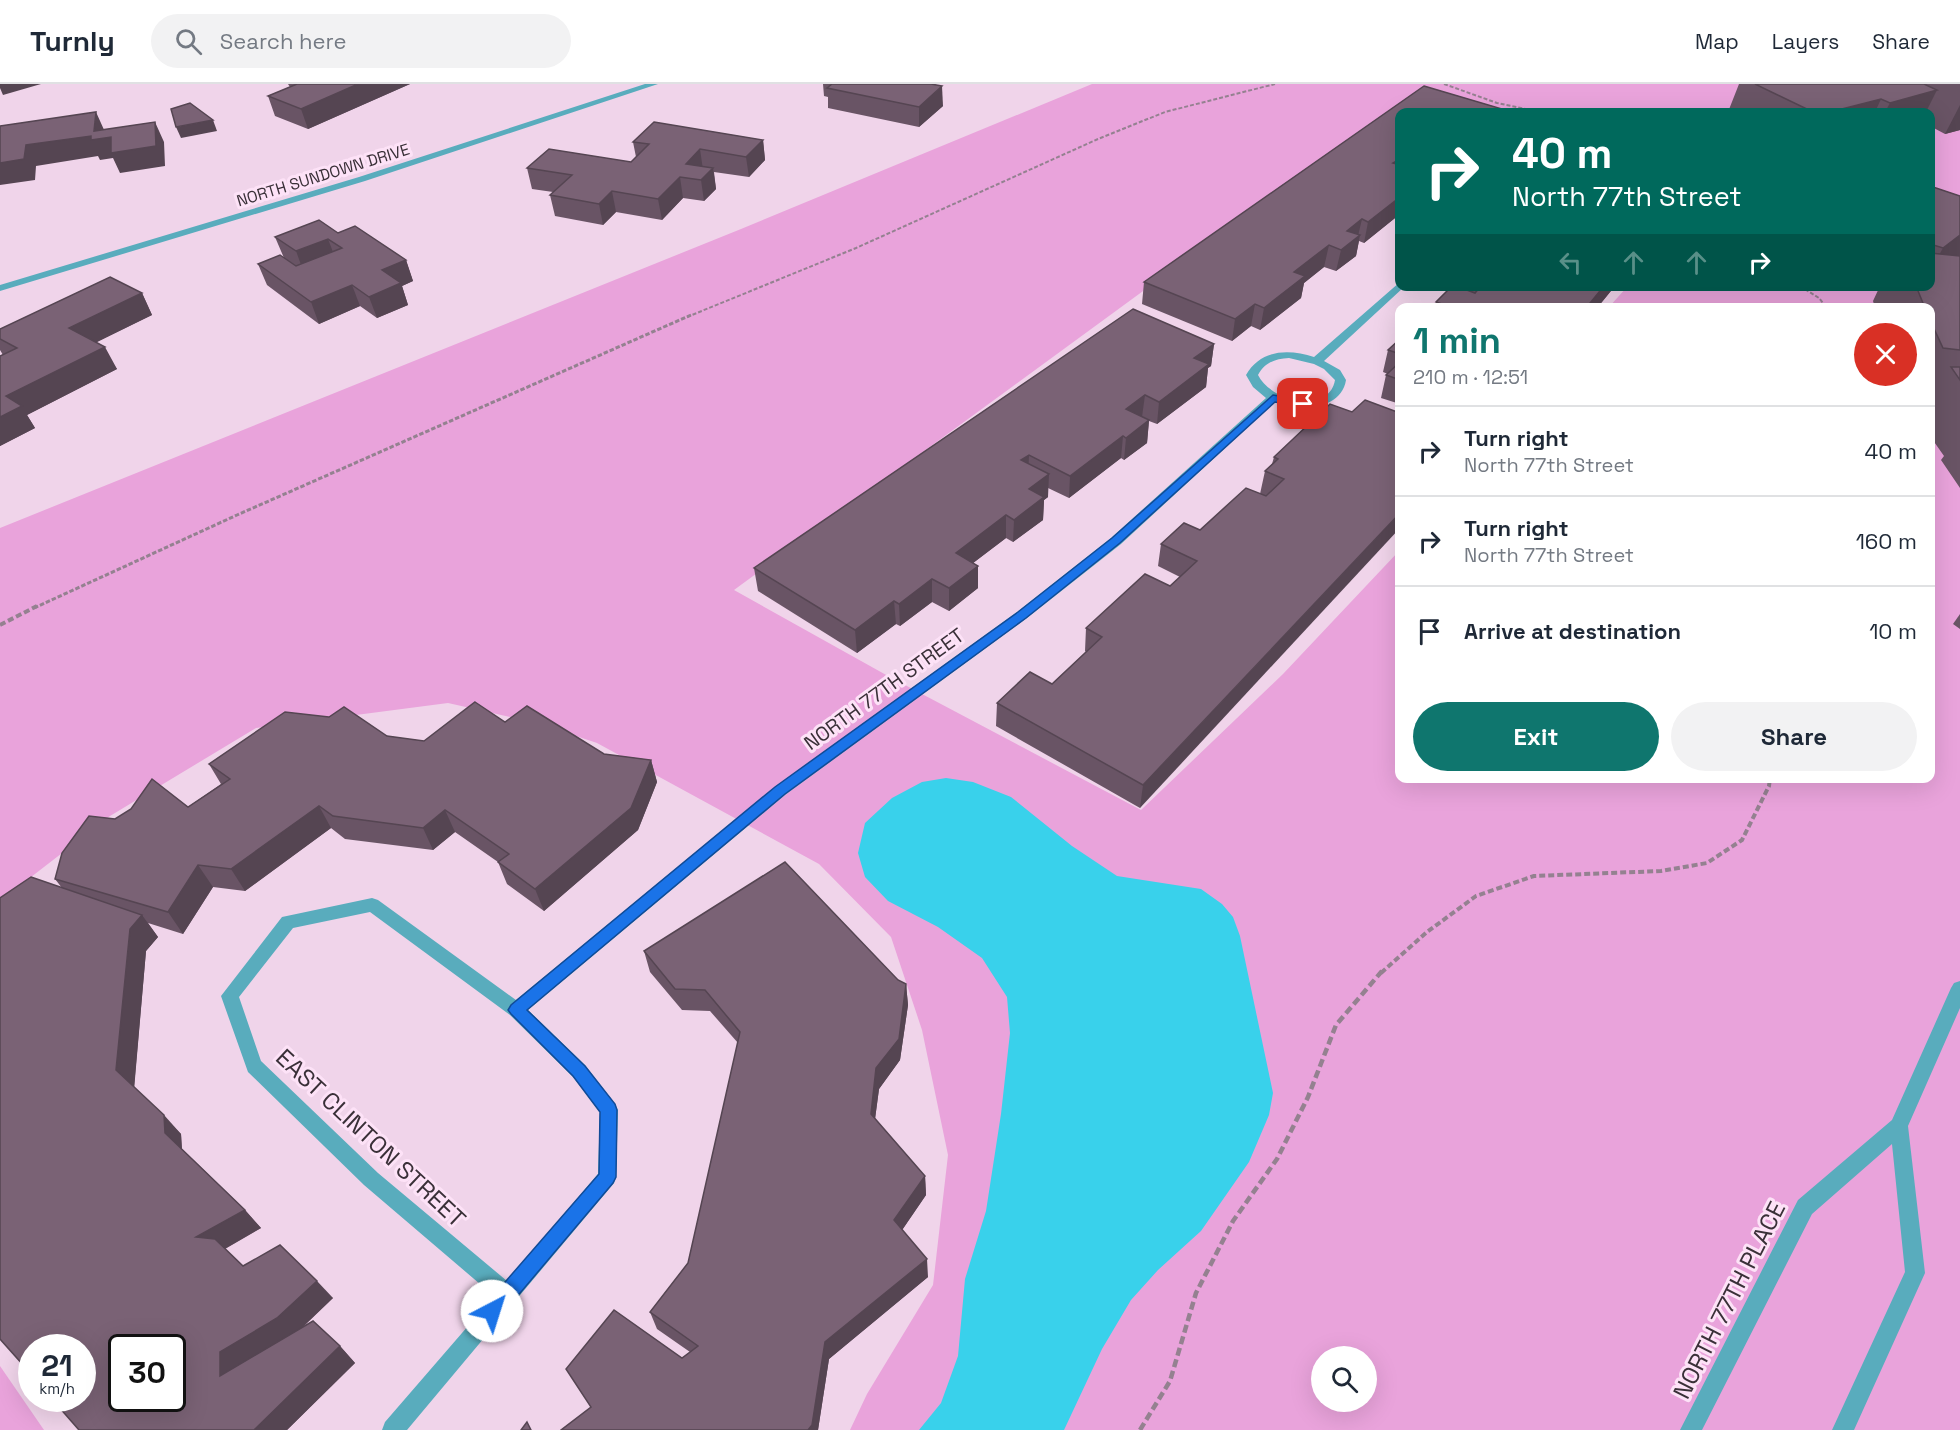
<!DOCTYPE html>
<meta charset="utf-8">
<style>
body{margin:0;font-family:"Space Grotesk",sans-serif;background:#f2f2f3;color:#1f2937;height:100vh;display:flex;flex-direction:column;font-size:22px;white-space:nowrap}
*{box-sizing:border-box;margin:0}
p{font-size:20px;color:#747a83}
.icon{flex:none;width:33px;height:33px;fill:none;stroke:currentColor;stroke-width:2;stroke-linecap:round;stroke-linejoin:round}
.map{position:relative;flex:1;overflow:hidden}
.panel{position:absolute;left:1395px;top:219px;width:540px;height:480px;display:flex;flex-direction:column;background:#fff;border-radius:12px;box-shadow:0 6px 24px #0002}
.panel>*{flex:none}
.guide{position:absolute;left:1395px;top:24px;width:540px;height:183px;border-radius:12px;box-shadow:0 6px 24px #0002;background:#00695c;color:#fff;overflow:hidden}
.controls{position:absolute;left:1311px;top:1262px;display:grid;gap:12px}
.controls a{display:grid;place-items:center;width:66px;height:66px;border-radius:50%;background:#fff;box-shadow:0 6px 24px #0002;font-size:30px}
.speed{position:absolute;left:18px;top:1250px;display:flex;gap:12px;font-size:30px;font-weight:700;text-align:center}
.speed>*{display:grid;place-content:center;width:78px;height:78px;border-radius:50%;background:#fff;box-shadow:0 6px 24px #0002;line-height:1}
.speed small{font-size:15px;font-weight:400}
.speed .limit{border:3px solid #111;border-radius:9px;background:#fff;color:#111}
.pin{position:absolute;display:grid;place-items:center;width:51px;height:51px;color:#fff;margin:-26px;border-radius:12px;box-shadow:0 3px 9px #0006}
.me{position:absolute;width:66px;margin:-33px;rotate:40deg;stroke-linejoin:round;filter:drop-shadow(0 0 4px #0008)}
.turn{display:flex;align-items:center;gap:21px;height:126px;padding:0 18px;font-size:27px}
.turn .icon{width:78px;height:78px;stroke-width:2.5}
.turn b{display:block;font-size:42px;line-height:51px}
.lanes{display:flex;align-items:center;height:57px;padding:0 18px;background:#0003;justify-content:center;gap:30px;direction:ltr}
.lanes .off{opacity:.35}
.round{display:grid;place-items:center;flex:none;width:63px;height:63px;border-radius:32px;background:#f2f2f3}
.summary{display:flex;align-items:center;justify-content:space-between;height:102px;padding:0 18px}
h1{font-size:36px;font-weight:700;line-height:45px;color:#0f766e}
.button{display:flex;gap:12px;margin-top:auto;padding:12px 18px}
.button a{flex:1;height:69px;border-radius:36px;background:#0f766e;color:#fff;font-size:24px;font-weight:700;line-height:69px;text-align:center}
.button a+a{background:#f2f2f3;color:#1f2937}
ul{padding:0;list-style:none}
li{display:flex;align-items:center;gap:18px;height:90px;padding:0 18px;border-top:2px solid #e0e1e3}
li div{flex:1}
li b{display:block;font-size:22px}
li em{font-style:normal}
header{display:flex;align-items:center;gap:36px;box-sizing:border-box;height:84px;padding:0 30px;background:#fff;border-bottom:2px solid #e0e1e3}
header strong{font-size:28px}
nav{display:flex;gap:33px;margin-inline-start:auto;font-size:21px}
.search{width:420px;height:54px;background:#f2f2f3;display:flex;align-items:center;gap:15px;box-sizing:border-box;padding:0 21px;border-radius:33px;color:#747a83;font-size:22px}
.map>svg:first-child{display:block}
.green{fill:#e9a3db;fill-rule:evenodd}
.water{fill:#39d1eb}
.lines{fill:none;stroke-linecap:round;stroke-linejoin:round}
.path-far3{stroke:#948190;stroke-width:2;stroke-dasharray:4 2;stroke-linecap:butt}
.path-far2{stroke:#948190;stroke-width:3;stroke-dasharray:4.5 2;stroke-linecap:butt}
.path-far1{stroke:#948190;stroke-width:4;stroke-dasharray:6 3;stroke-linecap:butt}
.path{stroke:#948190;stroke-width:4.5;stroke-dasharray:8 4;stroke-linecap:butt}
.minor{fill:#59acbd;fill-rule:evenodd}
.wall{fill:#695465}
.shaded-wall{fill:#554552}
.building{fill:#7a6275;stroke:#554552;stroke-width:1.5;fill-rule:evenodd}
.route{fill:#1a73e8;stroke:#114b97;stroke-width:1.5}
.labels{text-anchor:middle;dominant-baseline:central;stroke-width:6;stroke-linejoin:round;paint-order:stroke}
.far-street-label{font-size:16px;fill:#3a3038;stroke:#fde2f7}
.street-label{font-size:20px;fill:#3a3038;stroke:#fde2f7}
.near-street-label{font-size:24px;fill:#3a3038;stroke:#fde2f7}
</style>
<header>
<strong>Turnly</strong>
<div class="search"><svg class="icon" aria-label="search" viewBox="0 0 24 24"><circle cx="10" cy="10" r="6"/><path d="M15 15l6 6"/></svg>Search here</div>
<nav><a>Map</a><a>Layers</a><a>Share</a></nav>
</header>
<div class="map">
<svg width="1960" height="1346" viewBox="0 0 1960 1346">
<rect width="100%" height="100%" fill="#f0d4ea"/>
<!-- green -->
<g class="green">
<path d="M1092,0H1960V1346H850L867,1310L933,1201L948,1071L922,946L891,853L819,780L597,659L537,639L448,619L256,644L110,732L0,817V444L741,145ZM1414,9L1483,28H1930V202L1627,203L1609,223L1930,224V694H1400L1399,467L1283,590L1141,726L888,592L734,506ZM1322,1272H1366V1317H1322Z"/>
<path d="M0,1282L44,1346H0Z"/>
</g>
<!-- water -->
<path class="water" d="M946,694L973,698L1011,713L1072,762L1117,792L1201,805L1222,820L1233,833L1240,852L1273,1009L1269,1031L1249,1078L1201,1147L1158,1186L1131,1216L1102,1265L1064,1346H919L941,1319L958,1272L965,1195L986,1127L1001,1030L1010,949L1007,913L982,874L938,843L888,817L865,793L858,769L865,739L892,714L922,698Z"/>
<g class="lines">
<!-- path-far3 -->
<g class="path-far3">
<path d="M1444,0L1497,19L1540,28"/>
<path d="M1800,202L1819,214L1827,224"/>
<path d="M687,233L856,164L1098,55L1165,28L1275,0"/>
</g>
<!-- path-far2 -->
<path class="path-far2" d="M34,524L237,431L691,231"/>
<!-- path-far1 -->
<g class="path-far1">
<path d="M0,541L37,522"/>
<path d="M1381,889L1427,848L1476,812L1534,792L1661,787L1707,779L1742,756L1769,702L1770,694"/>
</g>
<!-- path -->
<path class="path" d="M1140,1346L1170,1297L1196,1209L1233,1137L1277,1075L1308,1013L1336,941L1382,887"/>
<!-- minor -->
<g class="minor">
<path d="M645,0H658L365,97L0,207V201L359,93Z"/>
<path d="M1400,198V202L1404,203L1324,277L1340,286L1346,296C1341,327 1298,327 1275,318L1121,460L1027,534L785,711L528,926L585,981L615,1020L618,1026L616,1093L614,1099L407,1346H382L385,1338L494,1212L364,1101L248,988L221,912L282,833L372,814L378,816L516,916L775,703L1017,528L1111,454L1266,314L1253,303L1246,291C1261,265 1289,265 1314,273ZM1289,274L1314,280L1324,285L1335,296C1329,331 1271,318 1258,291C1265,278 1275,275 1289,274ZM370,828L510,931L573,993L600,1028L598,1090L507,1197L378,1089L261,977L239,913L293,844Z"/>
<path d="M1960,897V924L1908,1042L1925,1189L1854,1346H1832L1905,1188L1892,1060L1812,1130L1702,1346H1680L1798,1116L1892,1036L1951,904L1954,899Z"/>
</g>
</g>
<!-- wall -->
<g class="wall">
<path d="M288,0H410L308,45L275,32L268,12L290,3Z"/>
<path d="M823,0H931L943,22L919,43L828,24V13L824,12Z"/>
<path d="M1739,0H1960V46L1945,50L1930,42V28H1728Z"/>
<path d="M1424,2L1502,25L1501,28H1400V130L1364,159L1359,157L1356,172L1336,187L1324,183L1304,199L1301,214L1260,246L1251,242L1232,257L1142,220L1144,198Z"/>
<path d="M763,56L765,76L749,93L714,88L716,105L704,117L683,114L662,136L616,128L603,141L555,132L550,111L553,108L532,105L527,84L631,78L636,73L633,58Z"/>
<path d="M1930,102L1960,112V404L1941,376L1944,372L1930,352V224H1875L1873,217L1880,202H1930Z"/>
<path d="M338,149L406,176L413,197L402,202L408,221L377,234L360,222L319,240L267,201L258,180L284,174L275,153Z"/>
<path d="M1465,202H1615L1597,224H1435L1436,218L1465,205Z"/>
<path d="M142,209L152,231L96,258L117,285L27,331L35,344L0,362V272L3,271L0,266V245Z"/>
<path d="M1400,255V320L1381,314L1386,291L1388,290L1383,288L1388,266Z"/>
<path d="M1214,260L1211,282L1208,284L1206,303L1157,340L1149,337L1147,359L1124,376L1121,374L1069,414L1048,404V413L1044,416L1043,436L1013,458L1006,454L973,479L978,482V504L949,527L932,518L900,542L896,540L857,569L758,507L754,484Z"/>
<path d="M1330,320L1140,724L996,642L997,619L1052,600L1086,568L1085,567L1086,544L1170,502L1180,493L1158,482L1161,460L1200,446L1260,410L1265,387L1272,380L1274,373Z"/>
<path d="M1960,530V545L1953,540Z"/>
<path d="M505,638L604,670L651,676L657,698L638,746L544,827L507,800L498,778L455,748L433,766L345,755L331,744L245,807L213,803L183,850L148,839L158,853L146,867L134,1003L181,1050L182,1065L245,1126L261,1144L225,1165L243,1182L333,1214L303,1243L340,1262L355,1279L287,1346H79L62,804L55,795L115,735L188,723L221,700L209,680L387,652L424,657Z"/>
<path d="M644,867L898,896L906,900L908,921L900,976L879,1005L875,1035L925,1092L926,1111L902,1146L928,1193L829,1275L818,1346H561L682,1274L690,1268L657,1245L650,1228L688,1179L738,959L710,927L682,926L650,888Z"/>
</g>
<!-- shaded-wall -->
<g class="shaded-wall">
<path d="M0,0H41L3,11L0,4Z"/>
<path d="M358,0H410L308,45L301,25Z"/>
<path d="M942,2L943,22L919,43V23Z"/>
<path d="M1937,6L1926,28H1885L1890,19Z"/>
<path d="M1881,15L1875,28H1830Z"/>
<path d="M1960,21V46L1945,50Z"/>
<path d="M96,28L105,48L155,38L164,58L165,82L120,89L113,74L100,76L98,72L36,82L35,96L0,101V79L26,61L94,47Z"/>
<path d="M213,36L217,47L181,54L176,43Z"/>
<path d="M763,56L765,76L749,93L746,73Z"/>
<path d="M700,65L703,86L686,80Z"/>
<path d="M713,84L716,105L704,117L701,96Z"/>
<path d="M680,93L683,114L662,136L658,115Z"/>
<path d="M612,107L616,128L603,141L599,120Z"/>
<path d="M1400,113V130L1364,159L1368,138Z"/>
<path d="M1362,135L1358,152L1360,151L1356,172L1336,187L1341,166L1347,147Z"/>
<path d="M1960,151V180L1930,187L1943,164Z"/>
<path d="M328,155L336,176L304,189L296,167Z"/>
<path d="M1329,161L1324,183L1304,199L1301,214L1260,246L1264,224L1294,188Z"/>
<path d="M406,176L413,197L402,202L408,221L377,234L369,213L382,186Z"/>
<path d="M352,201L360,222L319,240L311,218Z"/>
<path d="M1604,202H1615L1597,224H1586Z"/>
<path d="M142,209L152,231L81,266L69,244Z"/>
<path d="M1255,220L1251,242L1232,257L1235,235Z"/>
<path d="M1214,260L1211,282L1208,284L1206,303L1157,340L1159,318L1194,274Z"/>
<path d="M105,263L117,285L27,331L35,344L0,362V333L6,312Z"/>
<path d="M1145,311L1142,333L1126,325Z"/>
<path d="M1149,336L1147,359L1124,376L1126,354Z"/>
<path d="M1123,352L1121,374L1069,414L1070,392Z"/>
<path d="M1029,371L1028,394L1021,376Z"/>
<path d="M1049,390L1048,413L1044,416L1043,436L1013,458L1014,436L1029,405Z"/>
<path d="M1400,429V444L1140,724L1143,701Z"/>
<path d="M1006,431V454L956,492V469Z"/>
<path d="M978,482V504L949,527V504Z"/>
<path d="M932,495V518L900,542L899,520Z"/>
<path d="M894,517L896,540L857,569L855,546Z"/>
<path d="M651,676L657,698L638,746L544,827L535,805Z"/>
<path d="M319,722L331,744L245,807L231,785Z"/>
<path d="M445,726L455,748L433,766L423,744Z"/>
<path d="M198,781L213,803L183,850L168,828Z"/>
<path d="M142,831L158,853L146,867L134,1006L116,986L130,845Z"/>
<path d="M906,900L908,921L900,976L879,1005L873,1050L871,1030L876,984Z"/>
<path d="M164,1031L181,1050L182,1068L165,1049Z"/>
<path d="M925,1092L926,1111L896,1155L894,1136Z"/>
<path d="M245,1126L261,1144L214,1171L196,1153Z"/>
<path d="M927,1175L928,1193L829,1275L818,1346H808L825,1258Z"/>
<path d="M317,1197L333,1214L294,1251L220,1292V1268Z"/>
<path d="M340,1262L355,1279L287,1346H254Z"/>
</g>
<!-- building -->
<g class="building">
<path d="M297,0H358L301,25L268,12Z"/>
<path d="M832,0H931L942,2L919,23L827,4Z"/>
<path d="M1755,0H1924L1937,6L1890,19L1881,15L1830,28H1813Z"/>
<path d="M1424,2L1502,25L1498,28H1400V75L1393,79L1400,81V113L1368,138L1362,135L1347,147L1360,151L1341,166L1329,161L1294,188L1305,192L1264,224L1255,220L1235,235L1144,198Z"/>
<path d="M190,19L213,36L176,43L171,25Z"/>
<path d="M96,28L94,47L155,38L156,62L111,69V53L91,56V52L26,61L24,75L0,79V42Z"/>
<path d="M654,38L763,56L746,73L700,65L686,80L713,84L701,96L680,93L658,115L612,107L599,120L550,111L572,91L527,84L549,65L631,78L649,60L633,58Z"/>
<path d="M1930,102L1960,112V151L1943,164L1930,160Z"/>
<path d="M319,136L338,149L355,142L406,176L382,186L401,199L369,213L352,201L311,218L258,180L280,171L296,182L342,164L328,155L296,167L275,153Z"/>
<path d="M1930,169L1960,172V266L1943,264L1930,236V224H1925L1916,202H1930Z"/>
<path d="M110,193L142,209L69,244L105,263L6,312L22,322L0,333V272L17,264L0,255V245Z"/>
<path d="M1452,202H1456L1475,209L1481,202H1604L1586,224H1453L1436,218Z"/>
<path d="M1133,225L1214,260L1194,274L1209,280L1159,318L1145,311L1126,325L1149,336L1126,354L1123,352L1070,392L1029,371L1021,376L1049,390L1029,405L1044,413L1014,436L1006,431L956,469L978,482L949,504L932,495L899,520L894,517L855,546L754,484Z"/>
<path d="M1400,255V270L1388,266Z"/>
<path d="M1400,278V296L1386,291Z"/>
<path d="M1951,283H1960V296Z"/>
<path d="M1365,316L1400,329V429L1143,701L997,619L1030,588L1052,600L1102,553L1086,544L1145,490L1170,502L1197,477L1161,460L1184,439L1200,446L1246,404L1266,412L1284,395L1265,387L1278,375L1274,373L1330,320L1352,328Z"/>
<path d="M475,618L505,638L527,622L604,670L651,676L631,724L535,805L498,778L509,770L445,726L423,744L333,732L319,722L231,785L198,781L168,828L55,795L62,769L89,732L115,735L131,725L152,695L188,723L230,695L209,680L285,628L329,633L344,623L387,652L424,657Z"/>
<path d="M785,778L898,896L906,900L899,955L876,984L871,1030L925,1092L894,1136L927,1175L825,1258L812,1341L808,1346H561L591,1323L566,1285L614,1226L682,1274L698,1262L650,1228L688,1179L740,948L705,906L675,905L644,867Z"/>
<path d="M31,793L142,831L130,845L116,986L164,1031L165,1049L245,1126L196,1153L215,1155L243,1182L280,1161L317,1197L277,1234L220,1268V1292L313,1237L340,1262L254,1346H79L51,1314H82V1263H32V1291L0,1255V814ZM122,1263H172V1314H122Z"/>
<path d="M527,1338L531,1346H521Z"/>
</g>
<!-- route -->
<path class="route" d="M1273,311L1303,316L1309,320L1303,323L1275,318L1120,459L1026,534L785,710L527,926L585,982L615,1020L617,1026L616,1093L613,1099L499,1234L492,1236L486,1234L483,1227L486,1220L599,1090L600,1028L573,992L511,930L508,926L511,921L775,703L1018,528L1112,454Z"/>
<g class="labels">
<!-- far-street labels -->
<g class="far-street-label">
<text transform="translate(323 91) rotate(-17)">NORTH SUNDOWN DRIVE</text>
</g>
<!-- street labels -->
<g class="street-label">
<text transform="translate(884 605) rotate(-36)">NORTH 77TH STREET</text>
</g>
<!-- near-street labels -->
<g class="near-street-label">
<text transform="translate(371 1054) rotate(43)">EAST CLINTON STREET</text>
<text transform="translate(1729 1216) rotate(-63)">NORTH 77TH PLACE</text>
</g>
</g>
</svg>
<div class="controls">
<a><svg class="icon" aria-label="search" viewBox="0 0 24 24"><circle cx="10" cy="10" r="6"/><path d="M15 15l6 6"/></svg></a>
</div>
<div class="speed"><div>21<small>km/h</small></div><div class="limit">30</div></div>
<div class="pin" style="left:1303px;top:320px;background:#d93025"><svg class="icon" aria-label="arrive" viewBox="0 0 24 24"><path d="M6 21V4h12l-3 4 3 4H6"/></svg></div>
<svg class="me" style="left:492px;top:1227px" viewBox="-20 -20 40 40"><circle r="19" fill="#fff"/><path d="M0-13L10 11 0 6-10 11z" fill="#1a73e8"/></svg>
<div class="guide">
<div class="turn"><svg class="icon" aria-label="right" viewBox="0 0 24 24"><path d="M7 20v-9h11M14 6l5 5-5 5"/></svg><div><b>40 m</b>North 77th Street</div></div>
<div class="lanes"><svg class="icon off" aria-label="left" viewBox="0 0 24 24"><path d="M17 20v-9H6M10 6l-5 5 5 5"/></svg><svg class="icon off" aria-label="ahead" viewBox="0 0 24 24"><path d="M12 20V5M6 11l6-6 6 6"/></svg><svg class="icon off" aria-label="ahead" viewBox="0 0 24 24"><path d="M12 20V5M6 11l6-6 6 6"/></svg><svg class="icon" aria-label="right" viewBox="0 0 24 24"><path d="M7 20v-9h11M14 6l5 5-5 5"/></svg></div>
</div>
<section class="panel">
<div class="summary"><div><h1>1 min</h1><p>210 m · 12:51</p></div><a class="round" style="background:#d93025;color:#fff"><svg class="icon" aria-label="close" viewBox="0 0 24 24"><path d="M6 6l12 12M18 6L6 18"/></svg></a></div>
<ul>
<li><svg class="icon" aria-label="right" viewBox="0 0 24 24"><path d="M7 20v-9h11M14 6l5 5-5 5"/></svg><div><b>Turn right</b><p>North 77th Street</p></div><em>40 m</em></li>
<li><svg class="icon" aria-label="right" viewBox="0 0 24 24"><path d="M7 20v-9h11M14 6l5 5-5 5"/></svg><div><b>Turn right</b><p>North 77th Street</p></div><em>160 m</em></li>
<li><svg class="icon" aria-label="arrive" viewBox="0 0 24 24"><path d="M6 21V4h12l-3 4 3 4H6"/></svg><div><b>Arrive at destination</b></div><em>10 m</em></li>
</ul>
<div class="button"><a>Exit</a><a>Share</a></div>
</section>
</div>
